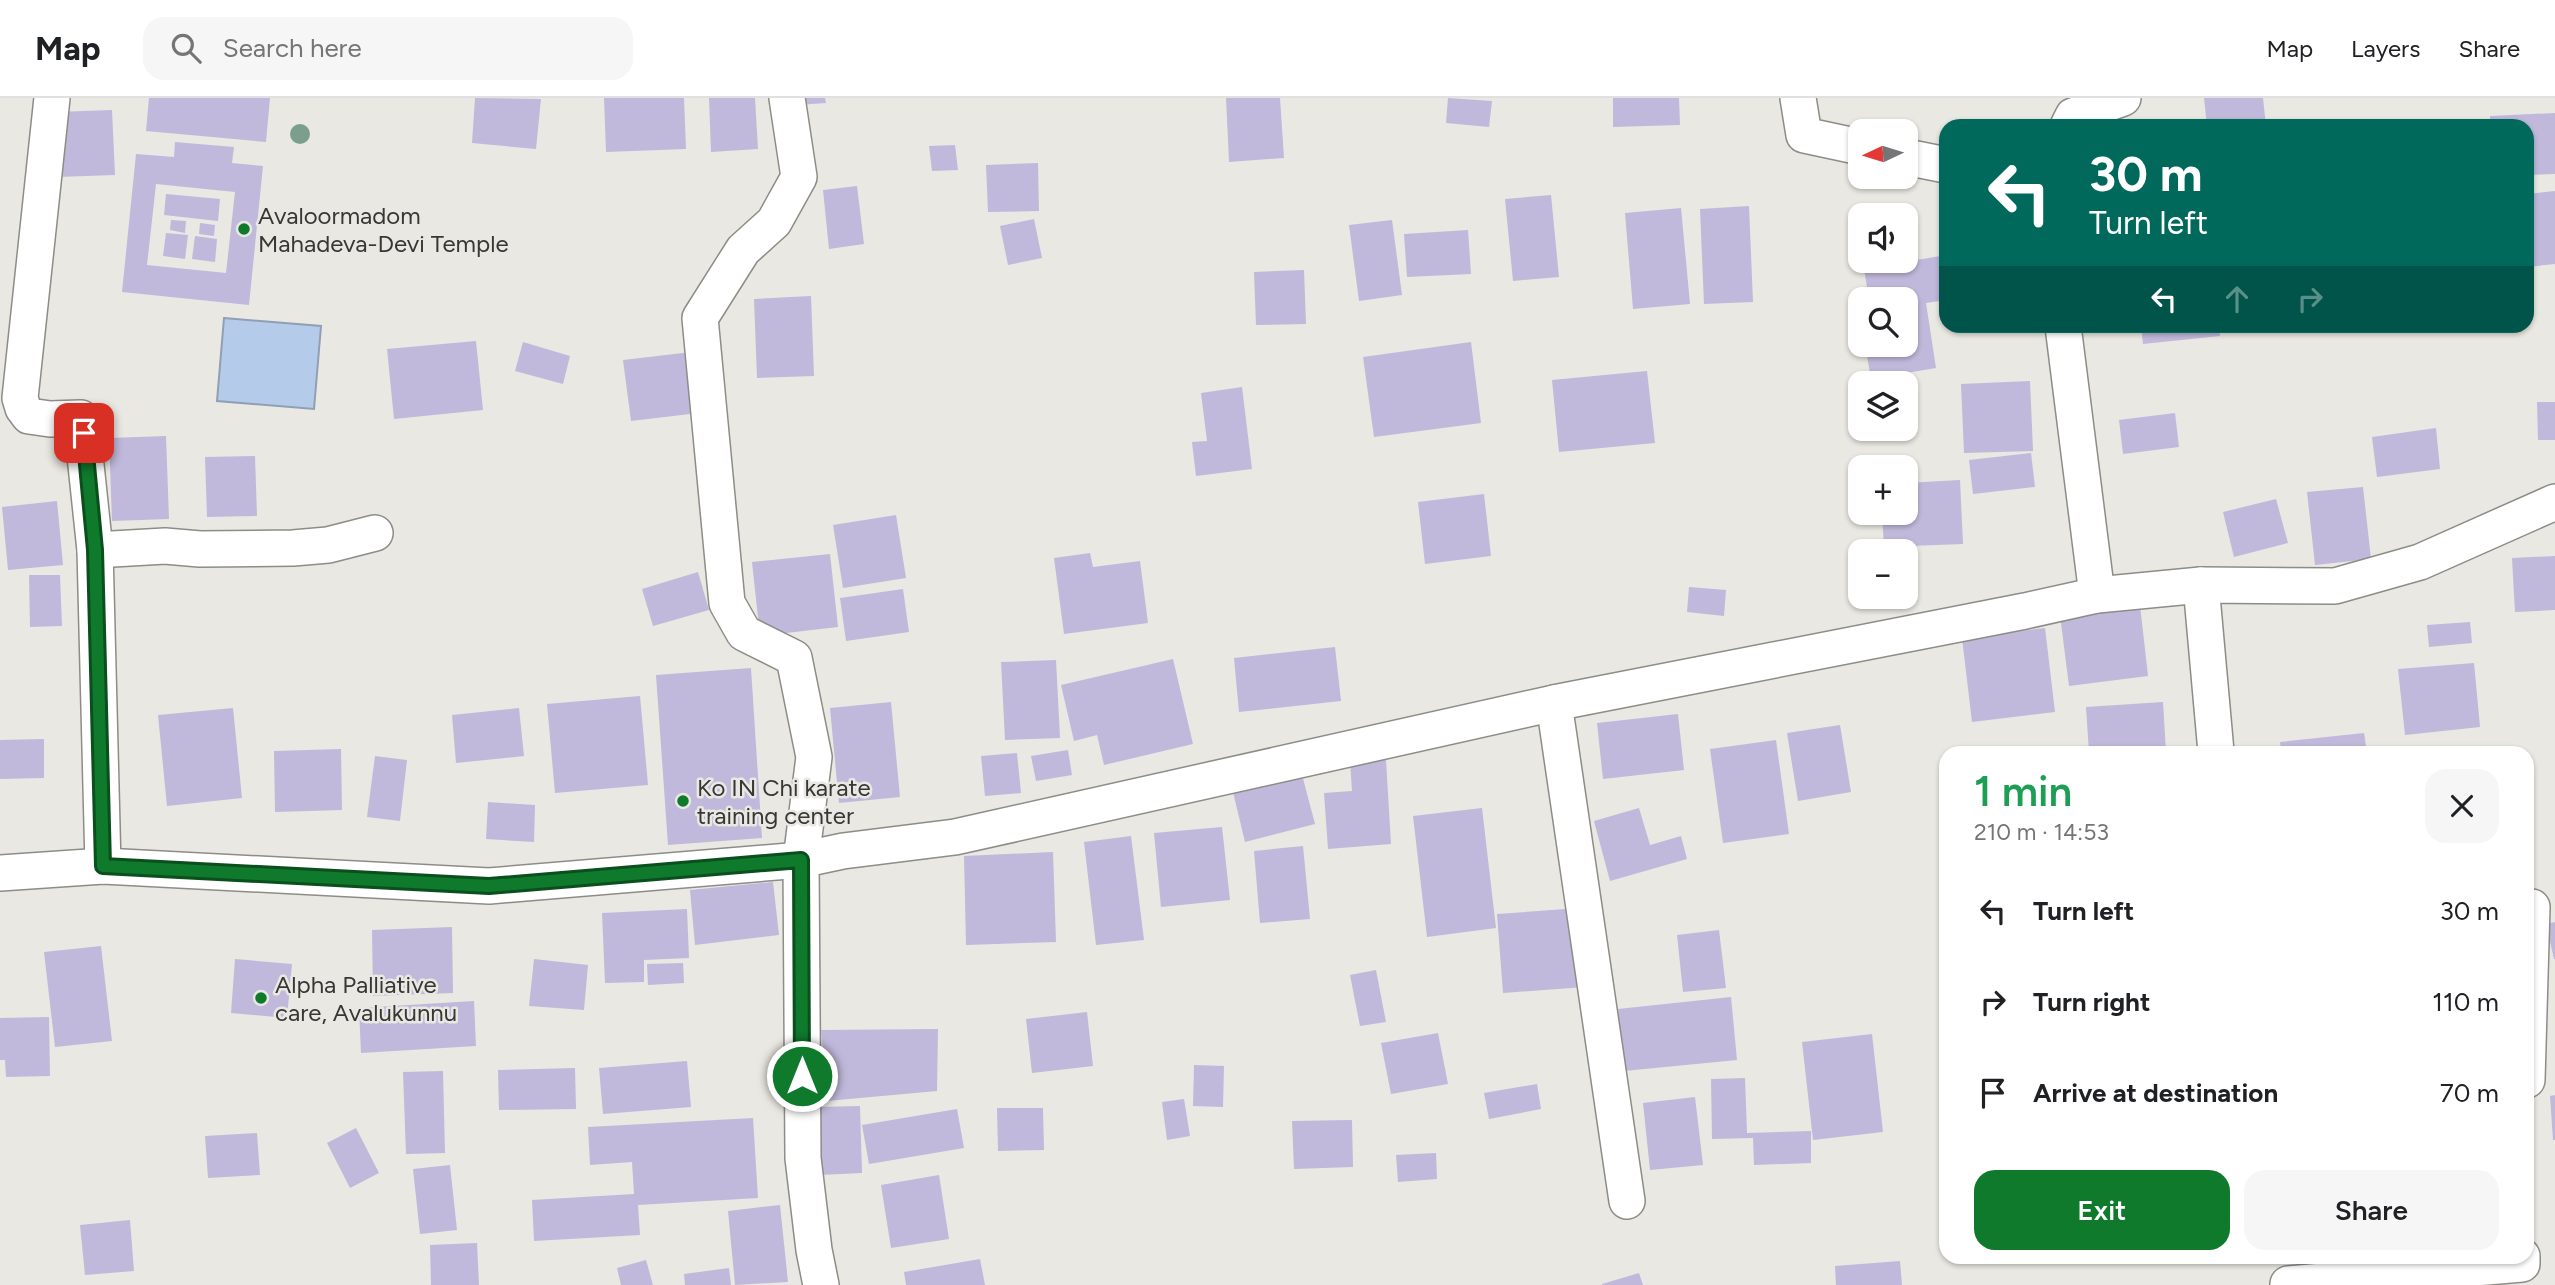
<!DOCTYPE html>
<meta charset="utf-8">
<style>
body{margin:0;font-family:Figtree,sans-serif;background:#f6f6f6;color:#202124;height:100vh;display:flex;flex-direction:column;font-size:26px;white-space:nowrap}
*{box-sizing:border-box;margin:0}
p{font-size:23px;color:#757577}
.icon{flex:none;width:38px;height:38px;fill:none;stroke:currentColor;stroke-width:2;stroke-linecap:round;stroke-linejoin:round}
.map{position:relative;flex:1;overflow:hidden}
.side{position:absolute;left:1939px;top:648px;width:595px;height:518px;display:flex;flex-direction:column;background:#fff;border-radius:21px;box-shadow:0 2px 5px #0004}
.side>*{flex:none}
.guide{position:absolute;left:1939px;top:21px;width:595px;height:214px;border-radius:21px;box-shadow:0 2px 5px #0004;background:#00695c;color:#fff;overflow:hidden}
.needle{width:46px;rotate:266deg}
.tools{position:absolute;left:1848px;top:21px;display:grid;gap:14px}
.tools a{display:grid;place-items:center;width:70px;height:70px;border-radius:14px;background:#fff;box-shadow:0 2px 5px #0004;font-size:35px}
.pin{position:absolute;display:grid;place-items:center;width:60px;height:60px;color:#fff;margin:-30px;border-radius:14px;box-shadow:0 4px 10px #0006}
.me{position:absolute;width:77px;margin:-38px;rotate:0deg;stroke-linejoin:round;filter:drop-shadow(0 0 5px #0008)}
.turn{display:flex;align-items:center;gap:24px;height:147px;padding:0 35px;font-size:32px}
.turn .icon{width:91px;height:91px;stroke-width:2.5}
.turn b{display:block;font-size:49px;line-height:60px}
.lanes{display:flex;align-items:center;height:66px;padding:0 35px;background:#0003;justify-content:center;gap:35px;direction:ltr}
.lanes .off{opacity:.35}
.round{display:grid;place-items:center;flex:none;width:74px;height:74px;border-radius:21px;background:#f6f6f6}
.overview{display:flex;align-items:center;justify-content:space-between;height:119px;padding:0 35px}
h1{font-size:42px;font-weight:600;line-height:52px;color:#1e9e55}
.action{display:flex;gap:14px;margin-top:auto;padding:14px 35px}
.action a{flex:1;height:80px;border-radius:21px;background:#0f792c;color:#fff;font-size:28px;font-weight:600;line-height:80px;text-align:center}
.action a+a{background:#f6f6f6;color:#202124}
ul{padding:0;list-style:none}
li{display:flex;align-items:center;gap:21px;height:91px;padding:0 35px}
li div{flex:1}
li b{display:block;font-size:26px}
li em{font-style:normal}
header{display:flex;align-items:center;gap:42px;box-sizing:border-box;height:98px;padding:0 35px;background:#fff;border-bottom:2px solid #e0e0e0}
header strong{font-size:33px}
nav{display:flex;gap:38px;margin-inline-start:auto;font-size:24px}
.search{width:490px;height:63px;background:#f6f6f6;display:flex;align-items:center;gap:18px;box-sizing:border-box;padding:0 24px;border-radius:21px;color:#757577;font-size:26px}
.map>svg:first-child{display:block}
.water{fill:#b5cbea;stroke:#909fb4;stroke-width:2}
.building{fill:#c0b9db;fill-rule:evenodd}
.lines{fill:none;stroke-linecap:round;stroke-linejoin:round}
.minor-casing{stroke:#8d8c87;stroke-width:38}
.minor{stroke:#fff;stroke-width:35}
.tree{fill:#7c9e8d}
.route-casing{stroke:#0a4f1d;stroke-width:18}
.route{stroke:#0f792c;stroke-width:12}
.poi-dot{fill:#0f792c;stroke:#e9e8e2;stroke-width:2.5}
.labels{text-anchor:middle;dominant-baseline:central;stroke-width:5;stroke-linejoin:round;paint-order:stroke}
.poi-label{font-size:24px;fill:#383735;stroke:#e9e8e2;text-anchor:start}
</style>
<header>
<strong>Map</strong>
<div class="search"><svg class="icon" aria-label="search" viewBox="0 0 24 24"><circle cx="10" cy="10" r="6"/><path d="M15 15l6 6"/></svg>Search here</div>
<nav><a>Map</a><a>Layers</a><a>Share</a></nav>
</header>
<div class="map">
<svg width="2555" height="1187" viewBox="0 0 2555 1187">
<rect width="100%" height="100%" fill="#e9e8e2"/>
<!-- water -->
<path class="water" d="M224,220L321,228L314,311L217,303Z"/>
<!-- building -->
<g class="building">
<path d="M149,0H270L266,44L146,33Z"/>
<path d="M475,0L541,1L536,51L472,45Z"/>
<path d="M604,0H684L686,51L606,54Z"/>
<path d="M709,0H755L758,51L711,54Z"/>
<path d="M796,0H825L826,5L797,7Z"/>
<path d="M1226,0H1280L1284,60L1229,64Z"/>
<path d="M1448,0L1492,3L1489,29L1446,25Z"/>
<path d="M1613,0H1679L1680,27L1613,29Z"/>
<path d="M2204,0H2263L2266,28H2207Z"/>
<path d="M112,12L115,77L57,79L55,14Z"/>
<path d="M2555,15V76L2527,77V28H2490V18Z"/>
<path d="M175,44L234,49L232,65L263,68L249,207L122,194L136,56L174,59ZM156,86L235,94L226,175L147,167Z"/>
<path d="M955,47L958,72L932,73L929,48Z"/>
<path d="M1038,65L1039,113L988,114L986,67Z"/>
<path d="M857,88L864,146L829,151L823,92Z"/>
<path d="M2555,93V166L2527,169V96Z"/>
<path d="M166,96L220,101L218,123L164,117Z"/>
<path d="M1551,97L1559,179L1513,183L1505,101Z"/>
<path d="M1749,108L1753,204L1704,206L1700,111Z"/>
<path d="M1681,110L1690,206L1633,211L1625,115Z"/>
<path d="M1034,121L1042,160L1008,167L1000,128Z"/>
<path d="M171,122L186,123L185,135L170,132Z"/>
<path d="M1392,122L1402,197L1359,203L1349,127Z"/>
<path d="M200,125L215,127L214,138L199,136Z"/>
<path d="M1468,132L1471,176L1407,179L1404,136Z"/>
<path d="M166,135L188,137L185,161L163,158Z"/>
<path d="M195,138L217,141L215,164L192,161Z"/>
<path d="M1946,157V202L1926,205L1936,270L1871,281L1865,247H1906V201H1869L1864,171Z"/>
<path d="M1304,172L1306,226L1256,227L1254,174Z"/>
<path d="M811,198L814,278L757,280L754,201Z"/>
<path d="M2141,228H2219L2220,238L2143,246Z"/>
<path d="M476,243L483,312L394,321L387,251Z"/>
<path d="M523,244L570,258L563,286L515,273Z"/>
<path d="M1471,244L1481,325L1374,339L1363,259Z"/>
<path d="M700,253L707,314L631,323L623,262Z"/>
<path d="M1647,273L1655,345L1559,354L1552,282Z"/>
<path d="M2030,283L2033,353L1964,355L1961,286Z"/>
<path d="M1242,289L1252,371L1196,378L1192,344L1207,343L1201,295Z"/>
<path d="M2537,304H2555V342H2538Z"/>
<path d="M2175,315L2179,349L2123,356L2119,322Z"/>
<path d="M2436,330L2440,371L2377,379L2372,339Z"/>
<path d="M166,338L169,421L112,423L109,340Z"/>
<path d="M2031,355L2035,389L1973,396L1969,362Z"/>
<path d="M255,358L257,418L207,419L205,359Z"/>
<path d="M1960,382L1963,446L1884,449L1882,415H1906V385Z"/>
<path d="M2363,389L2371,461L2315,467L2307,394Z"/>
<path d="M1484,396L1491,458L1425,466L1418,404Z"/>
<path d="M2276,401L2288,445L2234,459L2223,414Z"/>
<path d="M57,403L63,467L8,472L2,409Z"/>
<path d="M896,417L906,480L843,490L833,427Z"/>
<path d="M1090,455L1093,469L1140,463L1148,525L1064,536L1054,460Z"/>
<path d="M830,456L838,529L760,538L752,464Z"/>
<path d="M2555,458V512L2515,514L2512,460Z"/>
<path d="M698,474L709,512L653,528L642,491Z"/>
<path d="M29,477H60L62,528L30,529Z"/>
<path d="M1689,489L1726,492L1724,518L1687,514Z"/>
<path d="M903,491L909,534L846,543L840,500Z"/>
<path d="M2140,507L2148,578L2069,588L2060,517Z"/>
<path d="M2470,524L2472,545L2429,549L2427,527Z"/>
<path d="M2045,530L2055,614L1972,624L1962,540Z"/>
<path d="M1335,549L1341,603L1239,614L1234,560Z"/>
<path d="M1173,561L1193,646L1104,667L1097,637L1074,643L1061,587Z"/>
<path d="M1056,562L1060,640L1005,642L1001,564Z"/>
<path d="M2474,565L2480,629L2405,637L2398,571Z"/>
<path d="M751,570L762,740L668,747L656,577Z"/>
<path d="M640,598L648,687L555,695L547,606Z"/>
<path d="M891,604L900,699L839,705L830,610Z"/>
<path d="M2163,604L2166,654H2089L2086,609Z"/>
<path d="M233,610L242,700L167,708L158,617Z"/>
<path d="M519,610L524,658L456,665L452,617Z"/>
<path d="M1678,616L1684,672L1603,681L1597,625Z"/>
<path d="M1840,627L1851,694L1798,703L1787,635Z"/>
<path d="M2364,635L2367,654H2281L2280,644Z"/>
<path d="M44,641V680L0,681V642Z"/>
<path d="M1776,642L1789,736L1723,745L1710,651Z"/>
<path d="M341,651L342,712L275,714L274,653Z"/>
<path d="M1068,652L1072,677L1036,683L1031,658Z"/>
<path d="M1017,655L1021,695L985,698L981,658Z"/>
<path d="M375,658L407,662L400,723L367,719Z"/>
<path d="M1386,662L1391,746L1328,751L1324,695L1352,693L1350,664Z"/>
<path d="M1301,673L1315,726L1245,744L1232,690Z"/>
<path d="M488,704L535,707L534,744L486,741Z"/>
<path d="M1482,710L1496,830L1427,839L1413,718Z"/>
<path d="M1639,710L1650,747L1681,738L1687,761L1610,783L1594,723Z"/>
<path d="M1222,729L1230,802L1161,809L1154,735Z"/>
<path d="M1131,738L1144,842L1096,847L1084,744Z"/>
<path d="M1303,748L1310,821L1260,825L1254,753Z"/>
<path d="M1053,754L1056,844L966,847L964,758Z"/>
<path d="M773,784L779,837L695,847L690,792Z"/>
<path d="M1579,810L1585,889L1503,895L1497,816Z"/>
<path d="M687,811L689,860L644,862V884L605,885L602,815Z"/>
<path d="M2555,824V861H2554L2546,826Z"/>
<path d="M452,829L453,895L373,898L372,832Z"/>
<path d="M1719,832L1726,890L1683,894L1677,837Z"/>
<path d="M101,848L112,943L55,949L44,854Z"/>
<path d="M235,861L292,866L287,920L231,915Z"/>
<path d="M534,861L588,867L584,912L529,908Z"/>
<path d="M683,865L684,885L648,887L647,866Z"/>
<path d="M1376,872L1386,924L1360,928L1350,877Z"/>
<path d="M1731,899L1737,962L1624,973L1618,911Z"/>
<path d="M474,903L476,948L361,955L359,910Z"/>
<path d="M1087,914L1093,968L1032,975L1026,921Z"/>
<path d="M49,919L50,978L6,979L5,962H0V920Z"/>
<path d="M938,931L937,993L827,1003L821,932Z"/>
<path d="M1438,935L1448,986L1391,996L1381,945Z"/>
<path d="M1872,936L1883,1034L1813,1042L1802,944Z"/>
<path d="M687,963L691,1009L603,1016L599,970Z"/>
<path d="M1194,967L1224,968L1223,1009L1193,1008Z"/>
<path d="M575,970L576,1011L499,1012L498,972Z"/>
<path d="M443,973L445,1055L406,1056L403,974Z"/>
<path d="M1745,980L1747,1035L1811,1033V1065L1754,1067L1753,1040L1712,1041L1711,981Z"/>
<path d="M1537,986L1541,1011L1489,1021L1484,995Z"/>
<path d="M2555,997V1042H2553L2550,998Z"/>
<path d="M1695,999L1703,1067L1650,1072L1643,1005Z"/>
<path d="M1184,1001L1190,1038L1167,1042L1162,1004Z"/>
<path d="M860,1008L862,1075L819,1077L817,1009Z"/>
<path d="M997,1010H1043L1044,1052L998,1053Z"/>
<path d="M957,1011L964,1050L869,1066L862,1027Z"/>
<path d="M753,1020L758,1100L638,1107L640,1137L534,1143L532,1102L634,1096L632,1064L590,1067L588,1029Z"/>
<path d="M1352,1022L1353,1069L1294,1071L1292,1023Z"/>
<path d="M356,1030L379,1075L350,1090L327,1045Z"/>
<path d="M257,1035L260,1077L208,1080L205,1038Z"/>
<path d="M1436,1055L1437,1081L1398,1084L1396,1057Z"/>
<path d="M450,1067L457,1132L420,1136L413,1071Z"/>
<path d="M939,1077L949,1141L891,1150L881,1087Z"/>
<path d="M780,1107L788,1184L735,1187L728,1113Z"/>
<path d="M130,1122L134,1173L85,1177L80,1127Z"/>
<path d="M477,1145L479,1187H431L430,1147Z"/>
<path d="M2316,1158H2367V1162L2318,1169Z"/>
<path d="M980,1161L985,1187H906L904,1174Z"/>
<path d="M646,1162L653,1187H621L617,1170Z"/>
<path d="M1900,1163L1902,1187H1836L1835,1168Z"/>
<path d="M729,1170L731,1187H685L684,1176Z"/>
<path d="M1639,1175L1643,1187H1602V1186Z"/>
</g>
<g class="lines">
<defs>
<g id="minor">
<path d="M52,0L20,300L23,310L29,318L50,321L81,320L95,452L103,768"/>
<path d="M787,0L799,79L774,124L743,152L700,220L727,505L744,535L794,560L814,659L801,762L803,1060L814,1152L821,1187"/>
<path d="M1798,0L1804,37L1860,49"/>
<path d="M2068,28L2073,18L2123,0"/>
<path d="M1906,59L1946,67"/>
<path d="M2063,228L2097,497"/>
<path d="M95,452L165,448L200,451L293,450L328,447L375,435"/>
<path d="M2201,487L2216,654"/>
<path d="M1554,605L1627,1103"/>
<path d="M0,775L103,768L489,788L801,762L843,753L955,739L1554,605L2025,513L2097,497L2201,487L2335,488L2420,464L2555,404"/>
<path d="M2527,982L2532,809"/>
<path d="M2288,1186L2522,1166V1158"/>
</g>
</defs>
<!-- minor casing -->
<use href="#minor" class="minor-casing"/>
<!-- minor -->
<use href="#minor" class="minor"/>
</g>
<!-- trees -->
<circle class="tree" cx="300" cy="36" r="10"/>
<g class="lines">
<defs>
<path id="route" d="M84,335L95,452L103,768L489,788L801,762L802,978"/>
</defs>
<!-- route casing -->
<use href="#route" class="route-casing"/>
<!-- route -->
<use href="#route" class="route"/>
</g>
<!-- markers -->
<g class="poi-dot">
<circle cx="244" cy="131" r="7"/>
<circle cx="683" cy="703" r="7"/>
<circle cx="261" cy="900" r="7"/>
</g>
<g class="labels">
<!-- poi labels -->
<g class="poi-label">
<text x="258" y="117">Avaloormadom<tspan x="258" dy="28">Mahadeva-Devi Temple</tspan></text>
<text x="697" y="689">Ko IN Chi karate<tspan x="697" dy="28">training center</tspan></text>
<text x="275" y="886">Alpha Palliative<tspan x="275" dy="28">care, Avalukunnu</tspan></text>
</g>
</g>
</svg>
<div class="tools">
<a><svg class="needle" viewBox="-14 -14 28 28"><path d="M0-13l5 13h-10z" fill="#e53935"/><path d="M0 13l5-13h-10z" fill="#757577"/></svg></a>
<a><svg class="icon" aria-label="sound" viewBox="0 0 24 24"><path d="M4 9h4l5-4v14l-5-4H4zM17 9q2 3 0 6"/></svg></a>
<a><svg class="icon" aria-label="search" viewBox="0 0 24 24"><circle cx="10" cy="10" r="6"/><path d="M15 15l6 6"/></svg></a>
<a><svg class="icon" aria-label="layers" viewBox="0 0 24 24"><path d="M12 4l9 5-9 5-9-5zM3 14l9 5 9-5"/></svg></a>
<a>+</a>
<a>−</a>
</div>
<div class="pin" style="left:84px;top:335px;background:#d93025"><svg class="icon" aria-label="arrive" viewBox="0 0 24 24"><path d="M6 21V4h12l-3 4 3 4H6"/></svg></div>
<svg class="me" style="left:802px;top:978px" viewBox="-20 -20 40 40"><circle r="17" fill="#0f792c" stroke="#fff" stroke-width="3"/><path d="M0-11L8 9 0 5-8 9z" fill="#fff"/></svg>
<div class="guide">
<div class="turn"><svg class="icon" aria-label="left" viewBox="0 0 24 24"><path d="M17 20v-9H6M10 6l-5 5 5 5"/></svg><div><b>30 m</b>Turn left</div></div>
<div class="lanes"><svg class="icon" aria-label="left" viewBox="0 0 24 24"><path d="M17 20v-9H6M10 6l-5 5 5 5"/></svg><svg class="icon off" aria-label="ahead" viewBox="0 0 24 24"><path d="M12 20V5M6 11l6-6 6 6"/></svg><svg class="icon off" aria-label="right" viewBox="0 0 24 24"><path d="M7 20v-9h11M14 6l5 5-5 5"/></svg></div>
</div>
<section class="side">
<div class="overview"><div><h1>1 min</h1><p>210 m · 14:53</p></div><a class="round"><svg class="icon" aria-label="close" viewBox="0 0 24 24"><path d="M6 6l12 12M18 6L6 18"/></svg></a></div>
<ul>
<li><svg class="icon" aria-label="left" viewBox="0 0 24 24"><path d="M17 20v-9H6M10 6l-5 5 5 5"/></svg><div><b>Turn left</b></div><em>30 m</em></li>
<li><svg class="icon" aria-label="right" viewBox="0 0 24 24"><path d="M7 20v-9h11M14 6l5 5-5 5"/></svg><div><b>Turn right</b></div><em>110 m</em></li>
<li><svg class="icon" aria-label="arrive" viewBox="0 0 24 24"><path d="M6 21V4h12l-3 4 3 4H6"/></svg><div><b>Arrive at destination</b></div><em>70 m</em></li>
</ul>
<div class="action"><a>Exit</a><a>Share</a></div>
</section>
</div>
